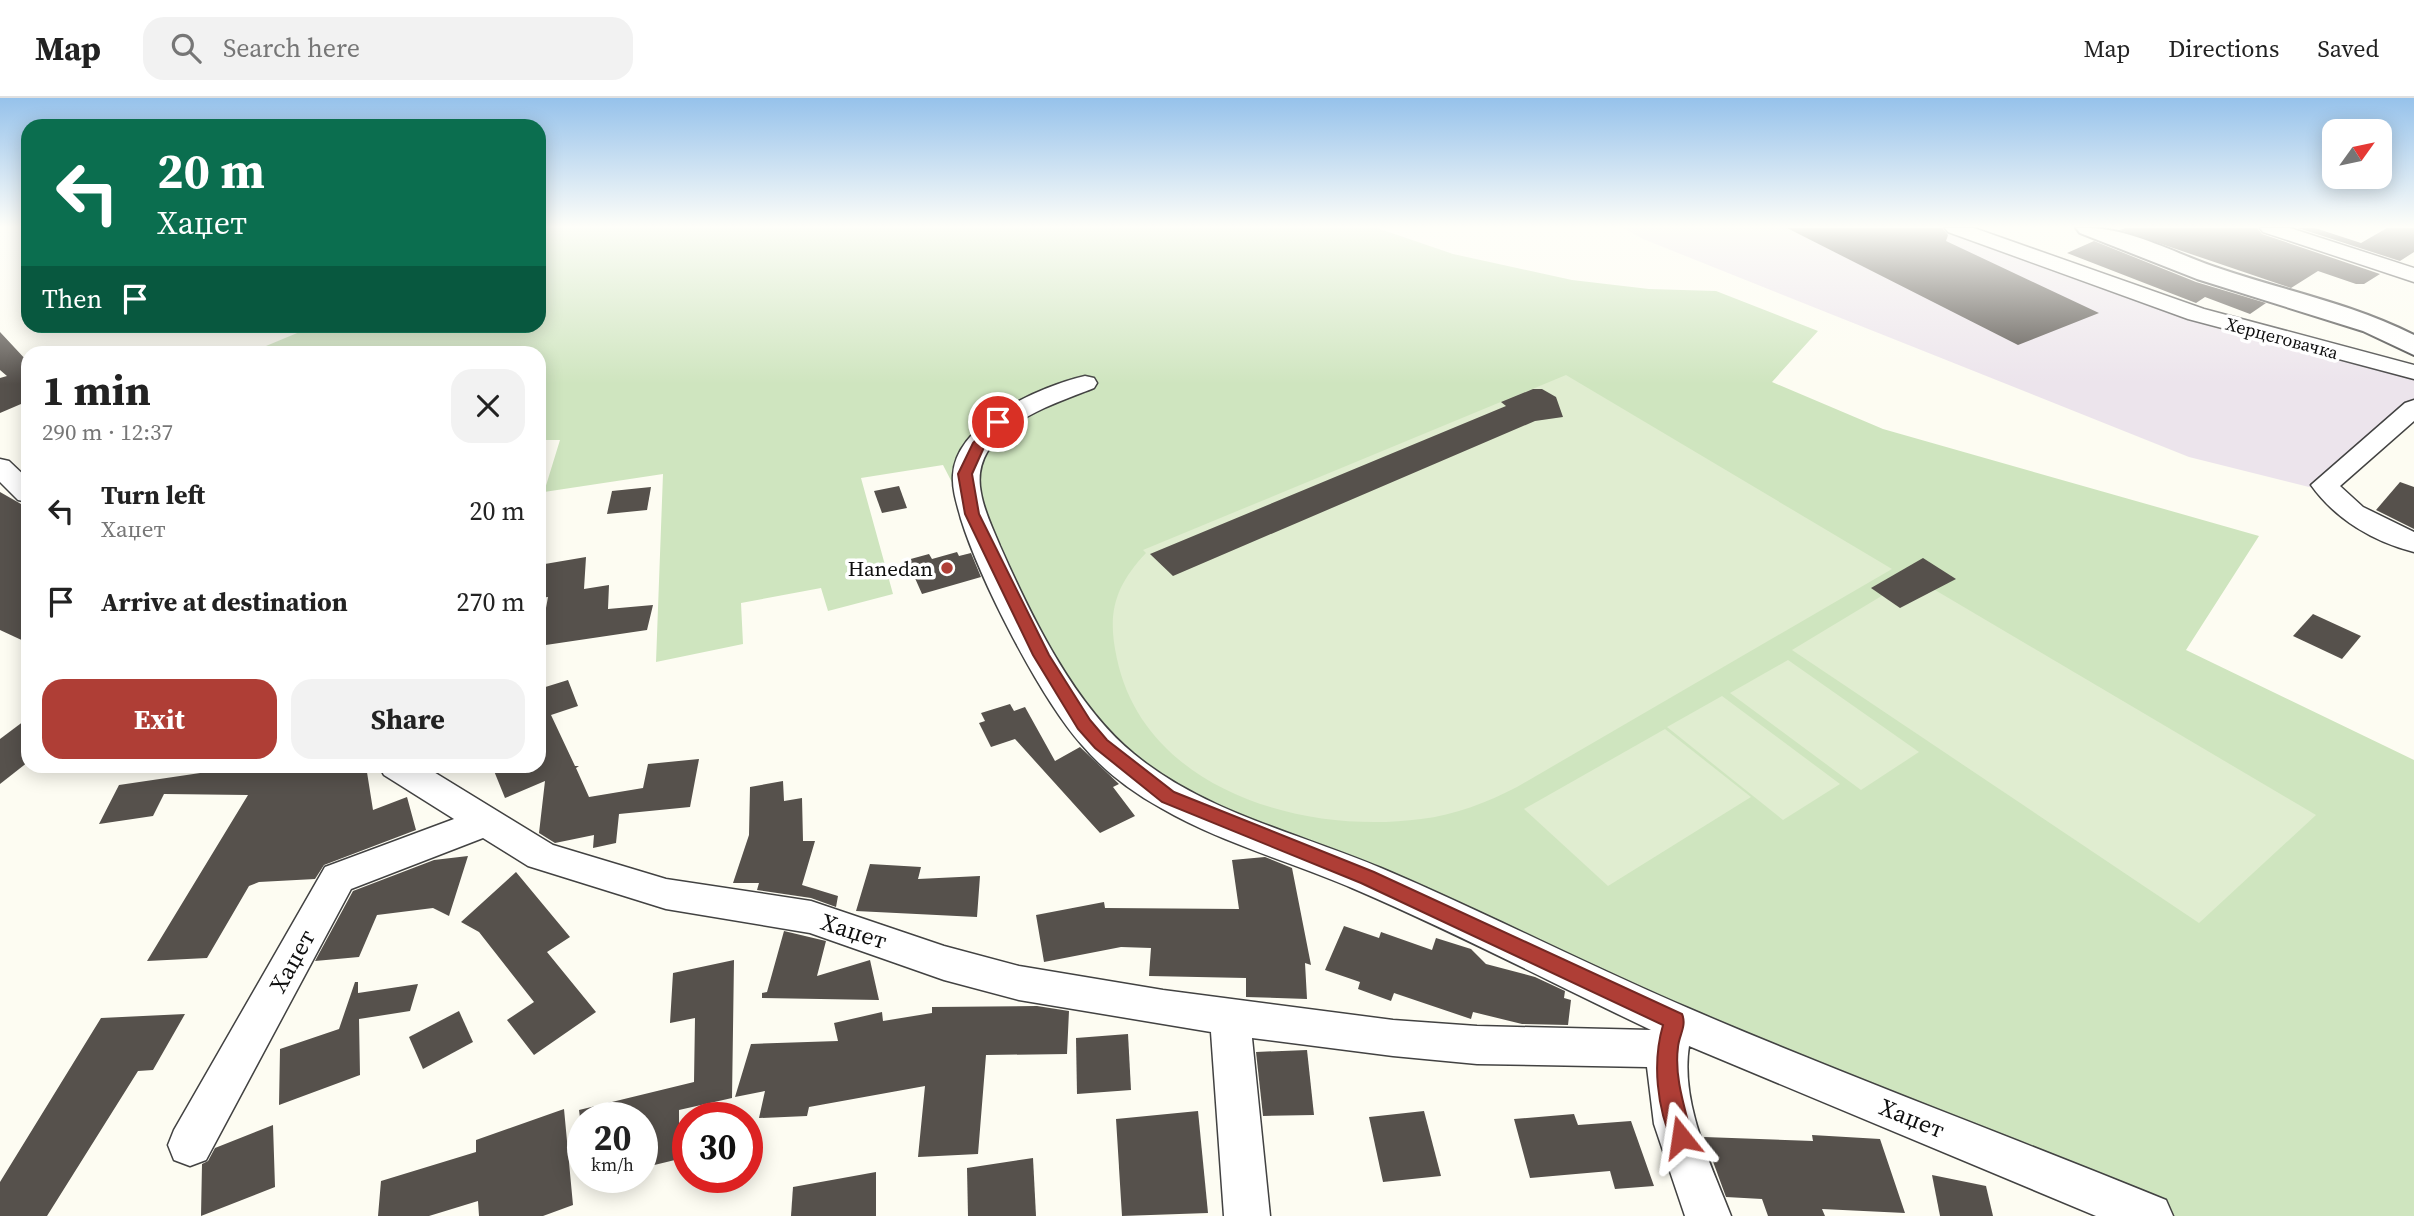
<!DOCTYPE html>
<meta charset="utf-8">
<style>
body{margin:0;font-family:"Source Serif 4",serif;background:#f2f2f2;color:#222;height:100vh;display:flex;flex-direction:column;font-size:26px;white-space:nowrap}
*{box-sizing:border-box;margin:0}
p{font-size:23px;color:#767676}
.icon{flex:none;width:38px;height:38px;fill:none;stroke:currentColor;stroke-width:2;stroke-linecap:round;stroke-linejoin:round}
.map{position:relative;flex:1;overflow:hidden}
.sheet{position:absolute;left:21px;top:248px;width:525px;height:427px;display:flex;flex-direction:column;background:#fff;border-radius:21px;box-shadow:0 4px 18px #0003}
.sheet>*{flex:none}
.banner{position:absolute;left:21px;top:21px;width:525px;height:214px;border-radius:21px;box-shadow:0 4px 18px #0003;background:#0b6e4f;color:#fff;overflow:hidden}
.needle{width:46px;rotate:57deg}
.buttons{position:absolute;left:2322px;top:21px;display:grid;gap:14px}
.buttons a{display:grid;place-items:center;width:70px;height:70px;border-radius:14px;background:#fff;box-shadow:0 4px 18px #0003;font-size:35px}
.speed{position:absolute;left:567px;top:1004px;display:flex;gap:14px;font-size:35px;font-weight:700;text-align:center}
.speed>*{display:grid;place-content:center;width:91px;height:91px;border-radius:50%;background:#fff;box-shadow:0 4px 18px #0003;line-height:1}
.speed small{font-size:18px;font-weight:400}
.speed .limit{border:10px solid #d22;background:#fff;color:#111}
.pin{position:absolute;display:grid;place-items:center;width:60px;height:60px;color:#fff;margin:-30px;border:4px solid #fff;border-radius:50%;box-shadow:0 2px 7px #0007}
.me{position:absolute;width:77px;margin:-38px;rotate:345deg;stroke-linejoin:round;filter:drop-shadow(0 0 5px #0008)}
.turn{display:flex;align-items:center;gap:24px;height:147px;padding:0 21px;font-size:32px}
.turn .icon{width:91px;height:91px;stroke-width:2.5}
.turn b{display:block;font-size:49px;line-height:60px}
.then{display:flex;align-items:center;height:66px;padding:0 21px;background:#0003;gap:14px;font-size:26px}
.round{display:grid;place-items:center;flex:none;width:74px;height:74px;border-radius:21px;background:#f2f2f2}
.overview{display:flex;align-items:center;justify-content:space-between;height:119px;padding:0 21px}
h1{font-size:42px;font-weight:700;line-height:52px}
.button{display:flex;gap:14px;margin-top:auto;padding:14px 21px}
.button a{flex:1;height:80px;border-radius:21px;background:#af3e36;color:#fff;font-size:28px;font-weight:700;line-height:80px;text-align:center}
.button a+a{background:#f2f2f2;color:#222}
ul{padding:0;list-style:none}
li{display:flex;align-items:center;gap:21px;height:91px;padding:0 21px}
li div{flex:1}
li b{display:block;font-size:26px}
li em{font-style:normal}
header{display:flex;align-items:center;gap:42px;box-sizing:border-box;height:98px;padding:0 35px;background:#fff;border-bottom:2px solid #e0e0e0}
header strong{font-size:33px}
nav{display:flex;gap:38px;margin-inline-start:auto;font-size:24px}
.search{width:490px;height:63px;background:#f2f2f2;display:flex;align-items:center;gap:18px;box-sizing:border-box;padding:0 24px;border-radius:21px;color:#767676;font-size:26px}
.map>svg:first-child{display:block}
.industrial{fill:#ece4ec}
.green{fill:#cfe5bf}
.pitch{fill:#e0edd0}
.building{fill:#56514c}
.lines{fill:none;stroke-linecap:round;stroke-linejoin:round}
.minor-casing{stroke:#424242;stroke-width:3}
.tertiary-casing{stroke:#424242;stroke-width:4}
.minor{fill:#fff;fill-rule:evenodd}
.tertiary{fill:#fff;fill-rule:evenodd}
.route{fill:#af3e36;stroke:#722823;stroke-width:2}
.poi-dot{fill:#af3e36;stroke:#fff;stroke-width:2.5}
.labels{text-anchor:middle;dominant-baseline:central;stroke-width:7;stroke-linejoin:round;paint-order:stroke}
.far-street-label{font-size:18px;fill:#0f0f0f;stroke:#fff}
.poi-label{font-size:21px;fill:#0f0f0f;stroke:#fff;text-anchor:end}
.near-street-label{font-size:24px;fill:#0f0f0f;stroke:#fff}
</style>
<header>
<strong>Map</strong>
<div class="search"><svg class="icon" aria-label="search" viewBox="0 0 24 24"><circle cx="10" cy="10" r="6"/><path d="M15 15l6 6"/></svg>Search here</div>
<nav><a>Map</a><a>Directions</a><a>Saved</a></nav>
</header>
<div class="map">
<svg width="2414" height="1118" viewBox="0 0 2414 1118">
<rect width="100%" height="100%" fill="#fdfcf2"/>
<!-- industrial -->
<path class="industrial" d="M1623,130H1955L2196,216L2414,274V310L2329,394L2189,359L1643,141Z"/>
<!-- green -->
<path class="green" d="M539,130H1377L1453,156L1572,182L1649,191L1716,193L1818,233L1772,284L1883,331L2259,438L2186,552L2414,662V1118H2150L1168,699L1041,557L943,367L861,380L893,496L828,513L821,490L741,505L743,546L656,564L663,376L544,394L560,342H539V256H247L314,228H539Z"/>
<!-- pitch -->
<g class="pitch">
<path d="M1566,277L1892,471L1517,689C1486,705 1455,717 1421,721C1303,737 1145,692 1117,561C1107,516 1114,489 1146,455L1143,452Z"/>
<path d="M1913,479L2316,717L2199,825L1792,552Z"/>
<path d="M1788,562L1919,654L1861,692L1730,595Z"/>
<path d="M1722,598L1840,686L1783,722L1667,629Z"/>
<path d="M1665,631L1751,699L1608,788L1524,711Z"/>
</g>
<!-- building -->
<g class="building">
<path d="M1787,130H1942L1948,137L1946,143L2099,215L2018,247Z"/>
<path d="M2125,130H2257L2262,136L2380,176L2364,186H2356L2318,173L2291,190L2120,132Z"/>
<path d="M2298,130H2315L2361,145L2387,130H2414V154L2400,163Z"/>
<path d="M2094,143L2196,184L2266,205L2250,216L2205,199L2196,205L2067,155Z"/>
<path d="M0,234L28,264V303L0,315V280L7,278L0,272Z"/>
<path d="M1533,291H1542L1556,299L1563,319L1535,323L1173,478L1150,456L1506,308L1501,304Z"/>
<path d="M2400,384L2414,389V431L2376,412Z"/>
<path d="M899,388L907,410L882,415L874,393Z"/>
<path d="M651,389L647,412L607,416L612,393Z"/>
<path d="M0,394L28,410V545L0,532Z"/>
<path d="M957,454L959,458L971,455L981,479L922,496L907,462L929,456L932,461Z"/>
<path d="M586,459L584,491L609,487L608,511L653,507L647,532L539,548L548,499L539,500V467Z"/>
<path d="M1923,460L1956,481L1900,510L1871,490Z"/>
<path d="M2313,516L2361,538L2342,561L2293,538Z"/>
<path d="M568,582L578,608L551,617L575,668H579L576,670L589,699L643,690L648,666L699,661L690,709L619,716L616,745L593,750L594,737L555,745L539,735L545,683L505,700L492,668H539V591Z"/>
<path d="M1010,606L1014,613L1025,609L1055,663L1080,649L1119,686L1113,689L1135,718L1100,735L1015,641L991,649L979,625L985,623L981,615Z"/>
<path d="M28,620V664L0,686V641Z"/>
<path d="M212,668H366L373,712L407,699L416,732L324,767L315,781L259,784L249,788L207,860L147,863L248,697L164,696L153,718L99,726L119,687L207,674Z"/>
<path d="M783,683L784,703L802,700L803,743H815L802,787L838,798L836,809L811,800L757,792L759,785H733L749,737L750,689Z"/>
<path d="M468,758L449,818L433,810L377,817L359,859L315,863L353,793L434,762Z"/>
<path d="M1265,759L1292,770L1311,867L1305,865L1307,901L1246,899V880L1149,878L1151,850L1121,849L1044,864L1036,817L1104,804L1105,810L1239,811L1232,762Z"/>
<path d="M870,766L921,769L918,781L980,778L977,819L856,813Z"/>
<path d="M516,774L570,839L547,854L596,914L534,957L507,922L534,904L479,834L461,824Z"/>
<path d="M1344,828L1379,840L1381,834L1432,852L1436,840L1471,851L1486,866L1535,879L1565,893L1564,900L1571,902L1568,927L1522,926L1473,914L1471,921L1394,895L1391,903L1358,891L1360,884L1325,872Z"/>
<path d="M784,833L826,843L817,878L870,862L879,902L762,900V895L767,894Z"/>
<path d="M734,862L732,1000L679,1012V1061L642,1070V1020H580L579,1012L694,984L695,920L670,925L673,875Z"/>
<path d="M355,884H358V895L418,886L410,913L359,921L360,977L279,1007L280,951L339,931Z"/>
<path d="M1037,908L1069,913L1067,956L986,957L978,1056L918,1059L925,988L809,1009L807,1018L759,1020L765,993L735,999L751,946L838,943L834,925L882,914L883,923L932,915V909Z"/>
<path d="M459,913L473,944L423,971L409,939Z"/>
<path d="M185,916L153,972L138,973L47,1118H0V1084L101,920Z"/>
<path d="M1128,936L1131,992L1077,996L1076,940Z"/>
<path d="M1307,952L1314,1017L1263,1018L1256,954Z"/>
<path d="M564,1011L573,1107L543,1118H479L478,1103L429,1118H378L381,1083L476,1054V1042Z"/>
<path d="M1198,1013L1208,1115L1122,1118L1116,1021Z"/>
<path d="M1424,1013L1441,1078L1383,1084L1369,1019Z"/>
<path d="M1574,1016L1578,1027L1631,1023L1654,1088L1615,1091L1610,1073L1530,1080L1514,1021Z"/>
<path d="M273,1027L275,1089L201,1118L202,1066L208,1063L215,1050Z"/>
<path d="M1812,1037L1880,1041L1905,1115L1822,1111L1825,1118H1768L1762,1101L1726,1099L1704,1039L1813,1043Z"/>
<path d="M1033,1060L1036,1118H968L967,1070Z"/>
<path d="M876,1074V1118H791L793,1089Z"/>
<path d="M1932,1077L1986,1088L1993,1118H1940Z"/>
</g>
<g class="lines">
<defs>
<g id="minor">
<path d="M1945,130H1974L2204,211L2414,267V281L2188,221L1948,134Z"/>
<path d="M2260,130H2290L2414,170V184L2263,134Z"/>
<path d="M1085,278L1094,280L1097,285L1094,290C1049,308 968,332 981,395C984,413 993,431 1000,448C1031,518 1074,607 1134,656C1204,714 1298,735 1381,770C1485,814 1585,866 1688,910C1846,978 2007,1037 2166,1102L2173,1118H2096L1689,948C1680,1005 1711,1066 1731,1118H1685L1654,1026L1647,969L1477,966L1393,958L1252,940L1270,1118H1224L1211,934L1019,902L944,882L810,835L666,811L528,768L483,740L351,791L206,1062L190,1068L174,1062L168,1047L174,1032L325,769L454,721L384,677L379,668H424L553,747L666,781L811,803L944,848L1019,868L1163,892L1393,922L1477,928L1651,932C1552,885 1453,833 1352,790C1291,764 1217,743 1161,710C1132,694 1104,673 1082,647C1040,600 980,482 961,421C957,406 952,392 953,377C956,324 1042,288 1085,278Z"/>
<path d="M2414,302V323L2340,388L2363,409L2414,434V454C2374,444 2335,421 2311,387L2405,305Z"/>
<path d="M0,361L9,363L28,381V404L18,402L0,384Z"/>
</g>
<path id="tertiary" d="M2076,130C2125,127 2169,153 2215,169C2281,192 2351,205 2414,237V257L2363,233L2197,181L2080,135Z"/>
</defs>
<!-- minor casing -->
<use href="#minor" class="minor-casing"/>
<!-- tertiary casing -->
<use href="#tertiary" class="tertiary-casing"/>
<!-- minor -->
<use href="#minor" class="minor"/>
<!-- tertiary -->
<use href="#tertiary" class="tertiary"/>
</g>
<!-- sky -->
<linearGradient id="sky" x2="0" y2="1"><stop stop-color="#96c2eb"/><stop offset="0.45" stop-color="#fefef9"/><stop offset="1" stop-color="#fefef9" stop-opacity="0"/></linearGradient>
<rect width="2414" height="286" fill="url(#sky)"/>
<!-- route -->
<path class="route" d="M994,322L1005,324L985,347L972,376L979,416L1049,557L1090,622L1107,642L1174,694L1374,774L1682,916C1687,928 1679,937 1678,949C1674,979 1685,1010 1692,1039L1689,1046L1681,1049L1673,1046C1657,1010 1652,965 1663,927L1361,785L1162,704L1095,650L1078,631L1033,557L965,416L958,376L973,345Z"/>
<!-- markers -->
<circle class="poi-dot" cx="947" cy="470" r="7"/>
<g class="labels">
<!-- far-street labels -->
<g class="far-street-label">
<text transform="translate(2282 240) rotate(15)">Херцеговачка</text>
</g>
<!-- poi labels -->
<g class="poi-label">
<text x="933" y="470">Hanedan</text>
</g>
<!-- near-street labels -->
<g class="near-street-label">
<text transform="translate(854 833) rotate(18)">Хаџет</text>
<text transform="translate(292 863) rotate(-61)">Хаџет</text>
<text transform="translate(1912 1020) rotate(22)">Хаџет</text>
</g>
</g>
</svg>
<div class="buttons">
<a><svg class="needle" viewBox="-14 -14 28 28"><path d="M0-13l5 13h-10z" fill="#e53935"/><path d="M0 13l5-13h-10z" fill="#767676"/></svg></a>
</div>
<div class="speed"><div>20<small>km/h</small></div><div class="limit">30</div></div>
<div class="pin" style="left:998px;top:324px;background:#d93025"><svg class="icon" aria-label="arrive" viewBox="0 0 24 24"><path d="M6 21V4h12l-3 4 3 4H6"/></svg></div>
<svg class="me" style="left:1681px;top:1039px" viewBox="-20 -20 40 40"><path d="M0-17L14 15 0 8-14 15z" fill="#af3e36" stroke="#fff" stroke-width="4"/></svg>
<div class="banner">
<div class="turn"><svg class="icon" aria-label="left" viewBox="0 0 24 24"><path d="M17 20v-9H6M10 6l-5 5 5 5"/></svg><div><b>20 m</b>Хаџет</div></div>
<div class="then">Then<svg class="icon" aria-label="arrive" viewBox="0 0 24 24"><path d="M6 21V4h12l-3 4 3 4H6"/></svg></div>
</div>
<section class="sheet">
<div class="overview"><div><h1>1 min</h1><p>290 m · 12:37</p></div><a class="round"><svg class="icon" aria-label="close" viewBox="0 0 24 24"><path d="M6 6l12 12M18 6L6 18"/></svg></a></div>
<ul>
<li><svg class="icon" aria-label="left" viewBox="0 0 24 24"><path d="M17 20v-9H6M10 6l-5 5 5 5"/></svg><div><b>Turn left</b><p>Хаџет</p></div><em>20 m</em></li>
<li><svg class="icon" aria-label="arrive" viewBox="0 0 24 24"><path d="M6 21V4h12l-3 4 3 4H6"/></svg><div><b>Arrive at destination</b></div><em>270 m</em></li>
</ul>
<div class="button"><a>Exit</a><a>Share</a></div>
</section>
</div>
